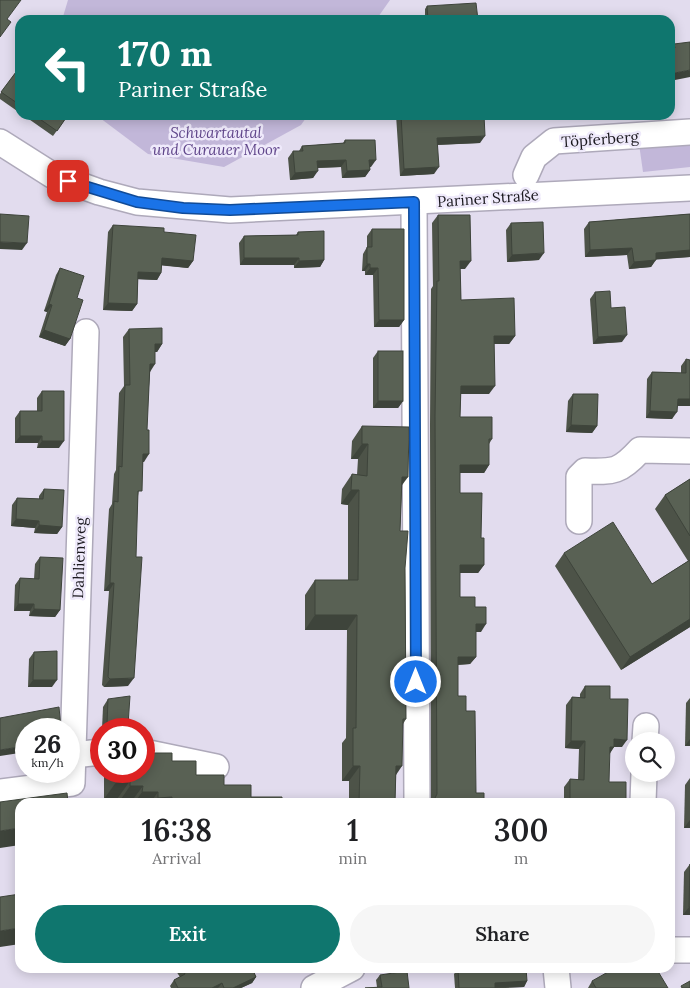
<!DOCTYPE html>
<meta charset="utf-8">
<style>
body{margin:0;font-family:Lora,serif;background:#f6f6f6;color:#202124;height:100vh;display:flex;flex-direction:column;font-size:19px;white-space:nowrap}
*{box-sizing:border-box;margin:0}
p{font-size:16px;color:#757577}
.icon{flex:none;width:28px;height:28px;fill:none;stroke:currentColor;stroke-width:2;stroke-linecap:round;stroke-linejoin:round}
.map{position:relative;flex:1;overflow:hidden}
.drawer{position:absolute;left:15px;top:798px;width:660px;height:175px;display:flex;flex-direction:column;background:#fff;border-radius:15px;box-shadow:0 2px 12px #0003}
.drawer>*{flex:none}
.top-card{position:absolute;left:15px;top:15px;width:660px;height:105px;border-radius:15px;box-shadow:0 2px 12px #0003;background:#0f766e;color:#fff;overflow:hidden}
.buttons{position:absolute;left:625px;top:732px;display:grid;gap:10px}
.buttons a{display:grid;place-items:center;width:50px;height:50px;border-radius:50%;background:#fff;box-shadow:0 2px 12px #0003;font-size:25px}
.speed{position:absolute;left:15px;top:718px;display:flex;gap:10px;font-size:25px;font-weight:700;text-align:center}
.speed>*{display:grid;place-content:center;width:65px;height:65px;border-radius:50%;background:#fff;box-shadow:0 2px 12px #0003;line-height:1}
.speed small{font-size:12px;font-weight:400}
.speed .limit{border:8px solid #d22;background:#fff;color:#111}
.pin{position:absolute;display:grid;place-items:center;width:42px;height:42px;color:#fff;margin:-21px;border-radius:10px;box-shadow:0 2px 8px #0006}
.me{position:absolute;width:55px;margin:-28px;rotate:0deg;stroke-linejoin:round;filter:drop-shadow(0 0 4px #0008)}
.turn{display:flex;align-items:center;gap:18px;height:105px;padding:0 20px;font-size:22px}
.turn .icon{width:65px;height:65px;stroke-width:2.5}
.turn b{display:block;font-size:35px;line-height:42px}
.eta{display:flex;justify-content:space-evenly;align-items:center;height:85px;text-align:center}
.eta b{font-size:30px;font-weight:600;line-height:35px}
.cta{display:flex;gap:10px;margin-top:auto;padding:10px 20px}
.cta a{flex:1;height:58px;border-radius:30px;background:#0f766e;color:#fff;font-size:20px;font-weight:600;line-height:58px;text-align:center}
.cta a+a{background:#f6f6f6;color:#202124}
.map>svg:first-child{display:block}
.green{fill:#c2b7d9}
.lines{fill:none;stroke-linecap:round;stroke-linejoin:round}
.minor-casing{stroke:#aea9ba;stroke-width:28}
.minor{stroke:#fff;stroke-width:25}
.wall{fill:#4d5348}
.shaded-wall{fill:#3e443b}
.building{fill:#596154;stroke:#3e443b}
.route-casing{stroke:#114b97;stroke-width:12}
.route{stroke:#1a73e8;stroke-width:9}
.labels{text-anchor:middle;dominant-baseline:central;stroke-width:5;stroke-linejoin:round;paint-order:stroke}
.park-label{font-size:15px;font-style:italic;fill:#61478b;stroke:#efeafb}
.street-label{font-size:15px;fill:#1a181e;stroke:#efeafb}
</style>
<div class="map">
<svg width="690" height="988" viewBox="0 0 690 988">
<rect width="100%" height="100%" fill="#e2dcee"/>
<!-- green -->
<g class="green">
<path d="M68,0H390L376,20H62Z"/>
<path d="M96,115H308L301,125L224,167L148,154Z"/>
<path d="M690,138V167L643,172L639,144Z"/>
</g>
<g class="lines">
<defs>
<g id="minor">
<path d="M0,142L52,175L99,192L137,202L230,210L690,188"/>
<path d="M526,175L534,157L554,141L690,132"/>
<path d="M414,203L417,802"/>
<path d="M579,521V477L585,471C614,472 620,472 640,450L690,451"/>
<path d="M645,741L646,726"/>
<path d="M144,752L216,767"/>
<path d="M73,755L101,752"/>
<path d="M0,792L72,783L86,332"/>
<path d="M643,802L644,774"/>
<path d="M670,950H690"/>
<path d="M556,968L558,988"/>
<path d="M314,988L352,968"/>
</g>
</defs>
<!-- minor casing -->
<use href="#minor" class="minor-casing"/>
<!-- minor -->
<use href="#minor" class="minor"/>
</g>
<!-- wall -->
<g class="wall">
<path d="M427,6L478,20H425V9Z"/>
<path d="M16,72L20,75V113L0,99V94Z"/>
<path d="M23,115H68L53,136Z"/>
<path d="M396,115H484L480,143L438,145L434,174L400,176Z"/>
<path d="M345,140L371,167H370V170L365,177L342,178L341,167L318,168L313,178L290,180L288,158L293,151H299L302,146L343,143Z"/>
<path d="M690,214V257L656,259L651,267L629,269L627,255L585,257L584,229L589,222Z"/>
<path d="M438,215L465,269H460L461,300L515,336L509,344H494L489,394H461L460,417L492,439L489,444V465L484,473H460V493L481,538L484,565L478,573H460V597L475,607L481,632H476V657L470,664L458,665V696L466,711L476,793L484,802H431L430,424L431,289L433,286L432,223Z"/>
<path d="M511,223L539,260L507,262L506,230Z"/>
<path d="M113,225L164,232L193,261L188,268L162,265L161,273L157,280L138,279L137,304L132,311L103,310L108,232Z"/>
<path d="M372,229L404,320L399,327H374L373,275H365V271H362L363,254L367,247V236Z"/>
<path d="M298,232L324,260L320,267L294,268V265H240L239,243L244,236L296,235Z"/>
<path d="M60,268L77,298L70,339L65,346L39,337L47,312L44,311L56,275Z"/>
<path d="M595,292L611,308L622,342L593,344L590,299Z"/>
<path d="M129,329L162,344L157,352H155L150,372L144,462H143L138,496L128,686L104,687L102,685L109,591H104L109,509L112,504L114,474L116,470L119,393L124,386L123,337Z"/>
<path d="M378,351L403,401L398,408H373V358Z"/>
<path d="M686,359L690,360V406H677L672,419L646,418L647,379L652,372L681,373V366Z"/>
<path d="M42,391L59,448H37L38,443H15V418L20,411H37V398Z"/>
<path d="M573,394L597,426L592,433L566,432L568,401Z"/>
<path d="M362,426L402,486L400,531L405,568L406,719L403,724L396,775L395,802H349V781H342V743L346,738L347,630H305V595L315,580H348V505L341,504L342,489L352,474L357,475L358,459H351L352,441Z"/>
<path d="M690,479V627L621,670L555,566L564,553L652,584L688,561L655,509L665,495Z"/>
<path d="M44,489L62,527L57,534L34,533L35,528L11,526L12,505L17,498L39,499V496Z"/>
<path d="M40,557L60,610L55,617L29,616L30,611H14L15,585L20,578L34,579L35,564Z"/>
<path d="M34,652L52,687H28L29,659Z"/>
<path d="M585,686L610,699L622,747H614L609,754V782L626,802H564V787L570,779L578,780L579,749L565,748L566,705L572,697L580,698V694Z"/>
<path d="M690,698V746H685L686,703Z"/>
<path d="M108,699L128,725L125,729H102L103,707Z"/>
<path d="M172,761L196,775L224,785L251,797L282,802H117V799H104V771H144Z"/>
<path d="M690,778V828H684L685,785Z"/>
<path d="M690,864V915H683L684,872Z"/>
<path d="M174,968H252L256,977L252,983L241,988H171L170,986L174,980L180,977Z"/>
<path d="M458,969L527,981L524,987L505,988H455L454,974Z"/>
<path d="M380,975L409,988L377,987L376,980Z"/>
<path d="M592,981L668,988H588Z"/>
</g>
<!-- shaded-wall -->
<g class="shaded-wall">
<path d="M690,70V77L670,81V74Z"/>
<path d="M485,136L480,143L432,145L437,138Z"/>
<path d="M346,160L341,167L312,168L317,161Z"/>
<path d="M369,160H376L371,167H364Z"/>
<path d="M439,167L434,174L400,176L404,169Z"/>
<path d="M370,170L365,177L342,178L347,171Z"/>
<path d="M318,171L313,178L290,180L295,173Z"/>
<path d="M0,242L27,243L22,250L0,249Z"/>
<path d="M632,248L627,255L585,257L590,250Z"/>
<path d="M690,250V257L651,260L656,253Z"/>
<path d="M544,253L539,260L507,262L512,255Z"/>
<path d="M162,258L193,261L188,268L157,265Z"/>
<path d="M244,258H299L294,265H240Z"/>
<path d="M324,260L320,267L294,268L299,261Z"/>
<path d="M656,260L651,267L629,269L634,262Z"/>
<path d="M460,261H471L465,269H454Z"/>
<path d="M367,264H370L365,271H362Z"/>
<path d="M370,268H378L373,275H365Z"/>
<path d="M138,272L161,273L157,280L133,279Z"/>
<path d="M108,303L137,304L132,311L103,310Z"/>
<path d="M49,304L52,305L47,312L44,311Z"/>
<path d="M379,320H404L399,327H374Z"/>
<path d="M44,330L70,339L65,346L39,337Z"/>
<path d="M627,335L622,342L593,344L598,337Z"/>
<path d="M494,336H515L509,344H489Z"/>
<path d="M155,344H162L157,352H149Z"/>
<path d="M150,364H155L150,372Z"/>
<path d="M461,386H495L489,394H456Z"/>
<path d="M678,399H690V406H673Z"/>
<path d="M378,401H403L398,408H373Z"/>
<path d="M650,411L677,412L672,419L646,418Z"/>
<path d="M571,425L597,426L592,433L566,432Z"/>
<path d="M20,436H42L38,443H15Z"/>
<path d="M42,441H64L59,448H37Z"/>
<path d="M362,444H368L358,459H351Z"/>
<path d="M143,454H149L144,462H138Z"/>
<path d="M460,465H489L484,473H454Z"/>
<path d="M402,477H408L397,492Z"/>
<path d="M351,490H359L348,505L341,504Z"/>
<path d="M16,519L39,521L35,528L11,526Z"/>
<path d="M39,525L62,527L57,534L34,533Z"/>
<path d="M460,565H484L478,573H454Z"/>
<path d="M110,583H114L109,591H104Z"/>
<path d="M18,604H34L30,611H14Z"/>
<path d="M34,609L60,610L55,617L29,616Z"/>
<path d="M315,615H357L347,630H305Z"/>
<path d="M690,619V627L621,670L630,657Z"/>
<path d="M476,624H486L481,632H470Z"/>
<path d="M458,657H476L470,664L452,665Z"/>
<path d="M134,678L128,686L104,687L110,679Z"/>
<path d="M33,680H57L52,687H28Z"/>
<path d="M107,724L128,725L125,729H103Z"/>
<path d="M614,739L627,740L622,747H614L609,755H604Z"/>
<path d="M690,739V746H685Z"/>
<path d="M571,741H585L579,749L565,748Z"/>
<path d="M26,746V752L0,756V750Z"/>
<path d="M353,766H360L349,781H342Z"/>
<path d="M396,766H402L392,781Z"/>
<path d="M117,781H130L117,799H104Z"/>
<path d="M130,786H143L131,802H119Z"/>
<path d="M142,792H158L151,802H135Z"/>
<path d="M172,797L169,802H155L158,798Z"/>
<path d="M690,820V828H684Z"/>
<path d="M20,828V845L0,848V831Z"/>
<path d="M689,907H690V915H683Z"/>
<path d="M20,928V944L0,947V931Z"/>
<path d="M256,977L252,983L241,988H233Z"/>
<path d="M527,981L524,987L491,988L495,983Z"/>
<path d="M222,983L218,988H212Z"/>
</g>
<!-- building -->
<g class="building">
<path d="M0,0H21L7,19L11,22L0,37Z"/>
<path d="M476,3L478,20H428L427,6Z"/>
<path d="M690,42V70L670,74V49L675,48L674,44Z"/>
<path d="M16,72L20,75V105L1,92Z"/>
<path d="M34,115H68L57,131Z"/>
<path d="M401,115H484L485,136L437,138L439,167L404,169Z"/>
<path d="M345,140H375L376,160H369L370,170L347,171L346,160L317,161L318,171L295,173L293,151H303L302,146L345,143Z"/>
<path d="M0,214L29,216L27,243L0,242Z"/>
<path d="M690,214V250L656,253V260L634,262L632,248L590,250L589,222Z"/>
<path d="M438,215H470L471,261H460L461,300L514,298L515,336H494L495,386H461L460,417H492V439H489V465H460V493H482L481,538H484V565H460V597H475V607H486V624H476V657H458V696H466V711H475L476,793H484V802H433L437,794L435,416L437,281H439Z"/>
<path d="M543,222L544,253L512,255L511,223Z"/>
<path d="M113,225L164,228V232L196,235L193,261L162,258L161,273L138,272L137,304L108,303Z"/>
<path d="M372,229H404V320H379L378,268H370V264H367V247H372Z"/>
<path d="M324,231V260L299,261V258H244V236L298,235V232Z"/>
<path d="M60,268L84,276L77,298L83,300L70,339L44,330L52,305L49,304Z"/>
<path d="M610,291L611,308L625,307L627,335L598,337L595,292Z"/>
<path d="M162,328V344H155V364H150L147,430H149V454H143L142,491H138L136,557H142L134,678L110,679L108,677L114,583H110L111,557L114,501L118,502L119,466L122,467L125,385H130L129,329Z"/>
<rect x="378" y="351" width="25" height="50"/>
<path d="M686,359L690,360V399H678L677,412L650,411L652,372L686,373Z"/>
<path d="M42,391H64V441H42V436H20V411H42Z"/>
<path d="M573,394H598L597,426L571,425Z"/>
<path d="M362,426L409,427L408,477H402L400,531H408L405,568L406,719H403L402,766H396L395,802H359L360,766H353V728H356L357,615H315V580H358L359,490H351L352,474L367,476L368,444H362Z"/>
<path d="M690,479V536L665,495Z"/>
<path d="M44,489L64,490L62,527L39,525V521L16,519L17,498L43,499Z"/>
<path d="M613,522L652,584L690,560V619L630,657L564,553Z"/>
<path d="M40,557L63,558L60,610L34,609V604H18L20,578L39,579Z"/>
<path d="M57,651V680H33L34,652Z"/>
<path d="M585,686H610V699H628L627,740L614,739V747H610L609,782H626V802H570V779L584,780L585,741H571L572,697L585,698Z"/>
<path d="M130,696L128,725L107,724L108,699Z"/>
<path d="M59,707L61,729H26V746L0,750V718Z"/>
<path d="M144,753H172V761H196V775H224V785H251V797H282V802H172V797L158,798V792H142L143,786H130V781H117V771H144Z"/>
<path d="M67,793L68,802H20V828L0,831V802Z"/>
<path d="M690,864V907H689Z"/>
<path d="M20,894V928L0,931V897Z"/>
<path d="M182,968H252L256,977L233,988H224L222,983L212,988H178L174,980L185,974Z"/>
<path d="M481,968H526L527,981L495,983V988H459L458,969Z"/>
<path d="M615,968H656L668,988H596L592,981Z"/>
<path d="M407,971L409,988H365L382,987L380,975Z"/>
<path d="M690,981V988H682L681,986Z"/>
</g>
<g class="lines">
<defs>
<path id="route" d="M68,181L137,202L183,208L230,210L414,202L416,682"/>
</defs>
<!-- route casing -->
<use href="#route" class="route-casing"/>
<!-- route -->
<use href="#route" class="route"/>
</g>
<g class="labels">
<!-- park labels -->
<g class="park-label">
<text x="216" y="132">Schwartautal<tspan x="216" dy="17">und Curauer Moor</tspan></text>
</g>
<!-- street labels -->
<g class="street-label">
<text transform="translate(600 139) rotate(-4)">Töpferberg</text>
<text transform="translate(488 198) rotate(-4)">Pariner Straße</text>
<text transform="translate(79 558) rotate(-88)">Dahlienweg</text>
</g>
</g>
</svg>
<div class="buttons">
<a><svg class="icon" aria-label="search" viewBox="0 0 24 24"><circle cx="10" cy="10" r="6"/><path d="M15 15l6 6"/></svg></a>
</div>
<div class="speed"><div>26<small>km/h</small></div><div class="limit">30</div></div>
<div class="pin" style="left:68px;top:181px;background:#d93025"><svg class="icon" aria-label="arrive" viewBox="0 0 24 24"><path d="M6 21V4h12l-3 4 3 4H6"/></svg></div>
<svg class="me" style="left:416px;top:682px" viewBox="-20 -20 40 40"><circle r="17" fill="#1a73e8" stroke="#fff" stroke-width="3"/><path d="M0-11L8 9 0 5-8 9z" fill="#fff"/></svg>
<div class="top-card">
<div class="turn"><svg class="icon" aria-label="left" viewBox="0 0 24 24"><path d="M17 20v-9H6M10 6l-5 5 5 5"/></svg><div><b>170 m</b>Pariner Straße</div></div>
</div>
<section class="drawer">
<div class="eta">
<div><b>16:38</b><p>Arrival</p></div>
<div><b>1</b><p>min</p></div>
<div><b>300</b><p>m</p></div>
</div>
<div class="cta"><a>Exit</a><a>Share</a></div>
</section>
</div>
